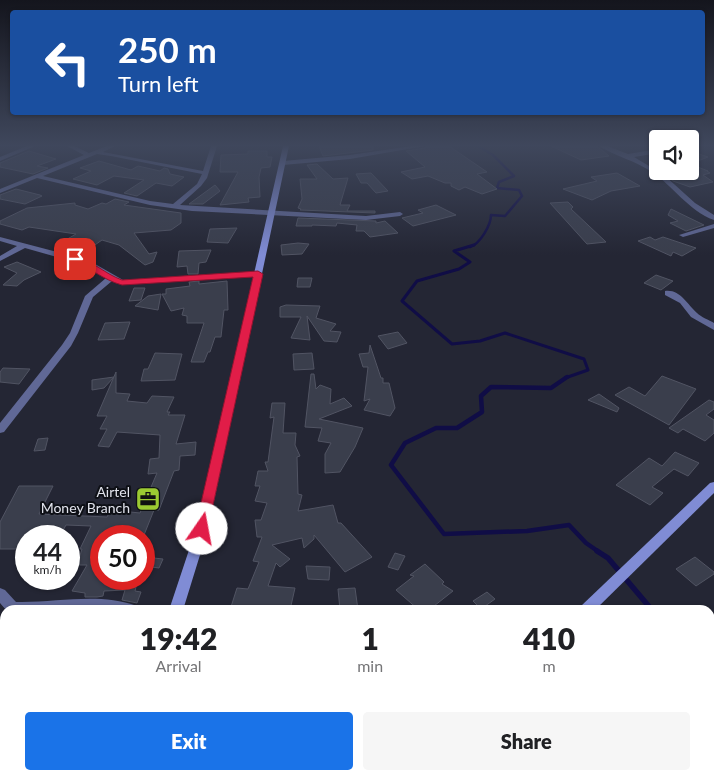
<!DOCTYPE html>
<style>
body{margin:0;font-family:Lato,sans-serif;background:#f6f6f6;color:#202124;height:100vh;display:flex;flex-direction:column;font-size:19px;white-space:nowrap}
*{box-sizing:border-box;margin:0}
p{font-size:16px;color:#757577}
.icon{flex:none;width:28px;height:28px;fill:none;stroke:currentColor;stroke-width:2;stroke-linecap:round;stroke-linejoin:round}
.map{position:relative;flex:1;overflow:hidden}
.panel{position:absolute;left:0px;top:605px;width:715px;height:175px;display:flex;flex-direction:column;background:#fff;border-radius:15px 15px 0 0;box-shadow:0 1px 4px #0004}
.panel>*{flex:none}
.top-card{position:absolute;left:10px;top:10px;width:695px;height:105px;border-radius:5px;box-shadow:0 1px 4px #0004;background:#1a4fa0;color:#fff;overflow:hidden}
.fabs{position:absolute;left:649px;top:130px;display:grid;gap:10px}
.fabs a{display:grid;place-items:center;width:50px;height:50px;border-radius:5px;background:#fff;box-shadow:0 1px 4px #0004;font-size:25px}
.speed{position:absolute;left:15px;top:525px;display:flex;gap:10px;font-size:25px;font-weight:700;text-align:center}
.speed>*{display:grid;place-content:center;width:65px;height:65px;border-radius:50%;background:#fff;box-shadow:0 1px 4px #0004;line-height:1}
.speed small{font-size:12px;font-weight:400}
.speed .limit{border:8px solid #d22;background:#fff;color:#111}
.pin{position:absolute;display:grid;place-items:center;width:42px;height:42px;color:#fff;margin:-21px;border-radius:10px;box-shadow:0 2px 8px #0006}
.me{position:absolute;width:55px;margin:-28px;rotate:12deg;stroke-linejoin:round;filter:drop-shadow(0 0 4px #0008)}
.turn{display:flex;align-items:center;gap:18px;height:105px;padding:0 25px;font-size:22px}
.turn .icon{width:65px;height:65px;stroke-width:2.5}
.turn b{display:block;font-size:35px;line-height:42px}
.eta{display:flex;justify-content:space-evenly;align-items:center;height:85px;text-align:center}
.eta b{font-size:30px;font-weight:800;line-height:35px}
.primary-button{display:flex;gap:10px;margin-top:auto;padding:10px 25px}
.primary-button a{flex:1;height:58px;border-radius:5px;background:#1a73e8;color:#fff;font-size:20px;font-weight:800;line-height:58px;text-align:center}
.primary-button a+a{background:#f6f6f6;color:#202124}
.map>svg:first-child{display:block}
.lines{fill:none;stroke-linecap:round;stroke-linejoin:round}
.stream-far3{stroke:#100d46;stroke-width:2.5}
.stream-far2{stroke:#100d46;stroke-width:3}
.stream-far1{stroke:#100d46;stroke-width:4.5}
.stream{stroke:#100d46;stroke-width:5.5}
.building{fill:#3a3e4c;stroke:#515463}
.street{fill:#606896;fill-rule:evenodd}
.secondary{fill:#808cd5;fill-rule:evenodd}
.route{fill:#e11d48;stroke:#92132f}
.labels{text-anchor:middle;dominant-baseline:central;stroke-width:4;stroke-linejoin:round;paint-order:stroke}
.poi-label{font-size:14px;fill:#e1e3ec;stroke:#0e1016;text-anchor:end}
</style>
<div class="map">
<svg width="714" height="780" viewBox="0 0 714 780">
<rect width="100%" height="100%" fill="#242634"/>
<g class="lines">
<!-- stream-far3 -->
<path class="stream-far3" d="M470,247C480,244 491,225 491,215L505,216L522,196L519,190L497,188L499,182L514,176L493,155L478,146"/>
<!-- stream-far2 -->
<path class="stream-far2" d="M474,245L454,251L470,262L459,269L417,281L402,301L452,344L480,341L505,333L584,359L588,370L565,378"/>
<!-- stream-far1 -->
<path class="stream-far1" d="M567,377L551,388L491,387L481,396L482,412L457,428H436L405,443L391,465L444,534L527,531L569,525L586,543L599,552"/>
<!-- stream -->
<g class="stream">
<path d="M597,551L608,558L652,610"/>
<path d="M592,780L601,775"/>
</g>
</g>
<!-- building -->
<g class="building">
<path d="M319,146H373V150L323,156Z"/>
<path d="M427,146H449L487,172L477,174L497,189L482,194L465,187L459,190L451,186V183H445L428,176L412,179L401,172L425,167L406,151L425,148Z"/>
<path d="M551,146H597L609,156L581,160Z"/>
<path d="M29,151L56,159L37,166L48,168L33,174L0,167V163Z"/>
<path d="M248,151H267V157H272L270,167L261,168L259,177L260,197L248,198L249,202L220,205L238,172H220L221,155L248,154Z"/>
<path d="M690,151L708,157L690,164Z"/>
<path d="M99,161L131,170L138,166L160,171L164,168L168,169L170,174L184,177L172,186L156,183L137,196L124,193L144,180L114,176L97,185L73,179L91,171L80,168Z"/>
<path d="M317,164L333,179L348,178L340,205H350L347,211H375V213L300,210L301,209L298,208L302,199L300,179H317L307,165Z"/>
<path d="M690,164L708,171H707L710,173L703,175L713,182L690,187L673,181L661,171H690Z"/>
<path d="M371,173L388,191L376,193L367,183H361L356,174Z"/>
<path d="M617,173L640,186L611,191L592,200L563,189L597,181L591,177Z"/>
<path d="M215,185L220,191L203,204H189Z"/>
<path d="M16,189L40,195L42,196L25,204L0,199V195Z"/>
<path d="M115,199L129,202L124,205L181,213V223L171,230L134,233L149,254L157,252L153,262L145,265L119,245L102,240L92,247L64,241L76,234L29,227L22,230L0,224V221L27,208L75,203V205L88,209L102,203L106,204Z"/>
<path d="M568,202L573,207L571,209L606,242L587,244L550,203Z"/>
<path d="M436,205L456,215L413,226L402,218L423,213L418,210Z"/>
<path d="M671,209L704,225L686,231L670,223L678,221L668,215Z"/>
<path d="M298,218L376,221V223L385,221L398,233L370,237L364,231H356L357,225L337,223L336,226L312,225V226H296Z"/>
<path d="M237,228L228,243L207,242L210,229Z"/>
<path d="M650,237L655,240L663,237L696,248L682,256L673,252L671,256L638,241Z"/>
<path d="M298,243L309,244L302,254L282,255L281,245Z"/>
<path d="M211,250L206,262L199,263L198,274H188L187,266L177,267L179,251Z"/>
<path d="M17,262L41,272L24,280L17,286L3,285L17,273L4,267Z"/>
<path d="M656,275L673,281L661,290L644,283Z"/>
<path d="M298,278H312L310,287H297Z"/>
<path d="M199,281V284L227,281L228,310H224L221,337H215L210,352H208L204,362H191L204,323H187V316L182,315L184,308L171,311L162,294H166V289L190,286L189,282Z"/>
<path d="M134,288H145L141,300L129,301Z"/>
<path d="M161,294L158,310L135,306L148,296Z"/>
<path d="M286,305L320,306L316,318L336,324L330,331L341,332L337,342L324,341L307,316L310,340L291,338L301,317H280V307Z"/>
<path d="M130,322L124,339L98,340L105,323Z"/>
<path d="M398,332L407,343L388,349L378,336Z"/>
<path d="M370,345L381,378H383V383H389L395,408L390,416L364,410L370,399L364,401L368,367H363L359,354L369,353Z"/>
<path d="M155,353L182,354L175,380L141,381L144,369H148Z"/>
<path d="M312,353L314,369L294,370L293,354Z"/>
<path d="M3,368L30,369L19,384L0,382V372Z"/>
<path d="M116,372V393L130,394L127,401L147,403L152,396L174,397L167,412H170L168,415H185L176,444L196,442L195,455L180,456L179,470L174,471L159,510H154L144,535L101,533V579H138L135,591L141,592L137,603L122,600L125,590L104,591L103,596L97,597H85V593L72,591L87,565H77L82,549H80L91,526L66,525L60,536H26V544L24,549H0V522L19,486H53L39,514L107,517L111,510L140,513L157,473L148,474L150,459L159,458L160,435L117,432L109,447L98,446L107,429H100L107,416H97Z"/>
<path d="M311,374H314L316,389L320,385L331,389L330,404L344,398L352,406L319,419L363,428L355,447L340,472L325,473V454L331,443L318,441L322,428L305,427Z"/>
<path d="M662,376L696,389L669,425L615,395L629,387L645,396Z"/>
<path d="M114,377L104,388L92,390V380Z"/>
<path d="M599,394L619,408L617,412L588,400Z"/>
<path d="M709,400L714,402V409L706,415L714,420V433L705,441L683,429L678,433L669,428Z"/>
<path d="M272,403H285L283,433H296L295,445L300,456L297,457L298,494L302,495L298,511L333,505L338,523H341L372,557L345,572L314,535V539L304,548L302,538L272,545L290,559L280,567L276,563L268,586L295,588L290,610H230L237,588L248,589L259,562L253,561L262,537H257L255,520H261L267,503L255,501L260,486H255L258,471H268L265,462H268L274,417L270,418Z"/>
<path d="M48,438L45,450L34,451L38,439Z"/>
<path d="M675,452L699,463L688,476L674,469L652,487L663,493L650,505L616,485L649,458L662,466Z"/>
<path d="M395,553L405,556L398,570L388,567Z"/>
<path d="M144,557L163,559L159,568L144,566Z"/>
<path d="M695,557L714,572V574L696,586L676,569Z"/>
<path d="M425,564L444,582L442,584L453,591L429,610H419L396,590L414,576L410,575Z"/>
<path d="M306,566L330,567L329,580L308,579Z"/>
<path d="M355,588L358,610H340L338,589Z"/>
<path d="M487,592L495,599L481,609L473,601Z"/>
</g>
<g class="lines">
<!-- street -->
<g class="street">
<path d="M27,146H35L0,161V157Z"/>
<path d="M67,146H74L89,153L107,146H115L103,152L203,171L211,146H217L207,178L201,186L180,205L366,216L400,212L403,214L400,216L366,220L192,211L150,205L37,178L0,193V189L84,155ZM97,154L111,156L202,174L197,184L173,204L150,201L43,176Z"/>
<path d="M412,146H425L350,159L283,165L280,163L283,161L350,155Z"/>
<path d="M599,146H607L628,154L658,149V153L634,157L664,175L695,203L714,215V220C689,211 673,186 652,172C636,161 615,156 599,146Z"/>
<path d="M714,224V228L683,237L679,235Z"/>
<path d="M0,237L80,258L95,264L123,280L258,272L262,274L258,276L122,284L112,281L93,297L78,333L71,346L4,432L0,433V423L62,345L70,333L85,296L106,278L85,265L25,248L0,261V256L17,246L0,241Z"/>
<path d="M665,291C680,289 687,304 697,313C701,317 709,320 714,323V330L691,317L680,303L665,295Z"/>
<path d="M0,588L5,590L16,602C58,603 97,592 137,606L139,610H6L0,603Z"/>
</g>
<!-- secondary -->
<g class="secondary">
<path d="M283,146H289L208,529L183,610H169L196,529Z"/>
<path d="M714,482V493L595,610H579L581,606L710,483Z"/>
<path d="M95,775H112L110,780H93Z"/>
<path d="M412,775H431L429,780H410Z"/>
</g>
</g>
<!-- sky -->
<linearGradient id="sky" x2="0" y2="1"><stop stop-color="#14151d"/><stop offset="0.57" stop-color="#3f475c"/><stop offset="1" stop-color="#3f475c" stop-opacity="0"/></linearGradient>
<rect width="714" height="255" fill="url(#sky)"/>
<!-- route -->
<path class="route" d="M75,256C93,261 105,274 122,280L258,271L263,274L207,533L202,534L197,533L195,529L253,277L122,285C103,280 90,267 72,261L71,259Z"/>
<!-- icons -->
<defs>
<symbol id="office-square" viewBox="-11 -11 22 22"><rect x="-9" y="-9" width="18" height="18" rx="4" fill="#9cca32" stroke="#0e1016"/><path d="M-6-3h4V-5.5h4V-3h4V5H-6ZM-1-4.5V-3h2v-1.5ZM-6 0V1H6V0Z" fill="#111"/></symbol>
</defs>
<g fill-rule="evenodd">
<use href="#office-square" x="134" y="485" width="28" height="28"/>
</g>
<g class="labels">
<!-- poi labels -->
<g class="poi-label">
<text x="130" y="491">Airtel<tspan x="130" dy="16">Money Branch</tspan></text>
</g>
</g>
</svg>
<div class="fabs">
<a><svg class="icon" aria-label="sound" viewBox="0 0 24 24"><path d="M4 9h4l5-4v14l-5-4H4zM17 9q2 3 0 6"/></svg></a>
</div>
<div class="speed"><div>44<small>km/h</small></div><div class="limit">50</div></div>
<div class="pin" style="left:75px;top:259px;background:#d93025"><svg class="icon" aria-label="arrive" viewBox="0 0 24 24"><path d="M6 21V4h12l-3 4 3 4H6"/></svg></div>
<svg class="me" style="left:202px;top:529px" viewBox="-20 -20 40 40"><circle r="19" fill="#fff"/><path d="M0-13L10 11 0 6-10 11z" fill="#e11d48"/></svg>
<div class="top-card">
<div class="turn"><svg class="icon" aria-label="left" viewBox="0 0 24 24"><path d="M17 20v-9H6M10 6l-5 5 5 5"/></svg><div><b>250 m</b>Turn left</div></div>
</div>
<section class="panel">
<div class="eta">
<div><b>19:42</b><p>Arrival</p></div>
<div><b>1</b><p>min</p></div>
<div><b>410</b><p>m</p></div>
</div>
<div class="primary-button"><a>Exit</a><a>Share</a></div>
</section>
</div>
